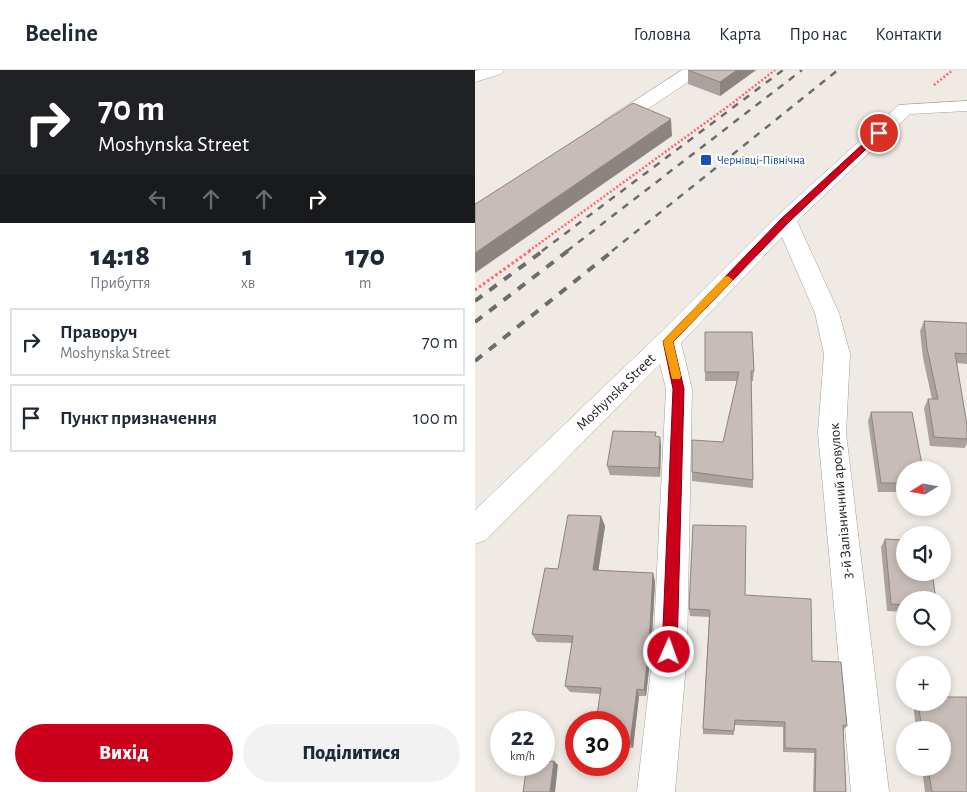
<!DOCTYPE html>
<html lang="uk">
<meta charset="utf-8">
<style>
body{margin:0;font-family:"Alegreya Sans",sans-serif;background:#f2f2f3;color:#1f2937;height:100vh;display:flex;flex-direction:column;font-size:19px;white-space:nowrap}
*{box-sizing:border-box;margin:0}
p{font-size:16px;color:#747a83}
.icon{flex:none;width:28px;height:28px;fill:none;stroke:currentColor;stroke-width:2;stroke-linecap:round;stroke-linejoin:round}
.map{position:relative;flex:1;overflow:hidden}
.drawer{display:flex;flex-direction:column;background:#fff;width:475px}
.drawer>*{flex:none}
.banner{background:#202124;color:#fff;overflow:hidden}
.needle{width:32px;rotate:259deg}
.fabs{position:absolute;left:421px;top:391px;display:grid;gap:10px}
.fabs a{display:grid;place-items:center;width:55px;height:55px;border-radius:50%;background:#fff;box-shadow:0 2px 8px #0003;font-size:25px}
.speed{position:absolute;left:15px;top:641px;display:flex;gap:10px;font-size:25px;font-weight:700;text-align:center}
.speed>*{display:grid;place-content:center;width:65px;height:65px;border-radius:50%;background:#fff;box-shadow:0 2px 8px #0003;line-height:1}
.speed small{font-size:12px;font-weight:400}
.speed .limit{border:8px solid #d22;background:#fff;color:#111}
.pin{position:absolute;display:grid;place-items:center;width:42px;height:42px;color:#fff;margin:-21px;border:2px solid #fff;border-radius:50%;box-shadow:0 1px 5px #0007}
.me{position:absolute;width:55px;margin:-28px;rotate:2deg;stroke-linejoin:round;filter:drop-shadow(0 0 4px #0008)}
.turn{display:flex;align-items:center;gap:18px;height:105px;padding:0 15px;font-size:22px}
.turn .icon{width:65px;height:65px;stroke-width:2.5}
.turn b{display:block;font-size:35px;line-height:42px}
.lanes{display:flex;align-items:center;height:48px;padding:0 15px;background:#0003;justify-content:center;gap:25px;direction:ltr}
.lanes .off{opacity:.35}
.eta{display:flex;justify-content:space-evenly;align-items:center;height:85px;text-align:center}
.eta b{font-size:30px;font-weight:800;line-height:35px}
.primary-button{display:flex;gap:10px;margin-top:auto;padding:10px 15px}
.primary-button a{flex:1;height:58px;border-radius:30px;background:#cc001a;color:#fff;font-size:20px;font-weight:800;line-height:58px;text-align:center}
.primary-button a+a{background:#f2f2f3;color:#1f2937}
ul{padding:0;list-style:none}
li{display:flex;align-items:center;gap:15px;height:68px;margin:0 10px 8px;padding:0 5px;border:2px solid #e0e1e3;border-radius:0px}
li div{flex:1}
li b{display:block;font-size:19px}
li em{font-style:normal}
header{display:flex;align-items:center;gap:30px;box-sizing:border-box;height:70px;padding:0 25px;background:#fff;border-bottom:1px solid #e0e1e3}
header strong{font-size:24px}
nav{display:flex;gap:28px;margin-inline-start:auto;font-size:18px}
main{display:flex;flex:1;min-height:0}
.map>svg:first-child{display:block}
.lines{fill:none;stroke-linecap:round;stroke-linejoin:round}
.minor-casing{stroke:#a2a2a2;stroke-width:1}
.path-far1{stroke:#fa6a6e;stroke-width:2.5;stroke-dasharray:2 2;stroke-linecap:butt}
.path{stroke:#fa6a6e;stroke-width:3;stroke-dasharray:2.5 2.5;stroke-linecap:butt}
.minor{fill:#fff;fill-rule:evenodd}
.rail-far1{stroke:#6c6c6c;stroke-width:2.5;stroke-dasharray:7 7;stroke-linecap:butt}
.rail{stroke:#6c6c6c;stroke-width:4;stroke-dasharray:9 9;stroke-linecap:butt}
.wall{fill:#aba29d}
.shaded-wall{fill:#8b8480}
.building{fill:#c7bcb7;stroke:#8b8480}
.route{fill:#cc001a;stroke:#850011}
.slow{fill:#f59e0b}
.transit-dot{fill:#1a4fb4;stroke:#fff;stroke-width:2}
.labels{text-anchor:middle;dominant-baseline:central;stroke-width:4.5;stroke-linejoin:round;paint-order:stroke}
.far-transit-label{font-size:12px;fill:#164399;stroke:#fff;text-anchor:start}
.street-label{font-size:15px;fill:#1e1e1e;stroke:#fff}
</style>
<header>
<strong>Beeline</strong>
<nav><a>Головна</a><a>Карта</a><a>Про нас</a><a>Контакти</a></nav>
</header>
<main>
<section class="drawer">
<div class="banner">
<div class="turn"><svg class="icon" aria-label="right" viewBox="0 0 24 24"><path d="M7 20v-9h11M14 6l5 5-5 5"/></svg><div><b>70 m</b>Moshynska Street</div></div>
<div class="lanes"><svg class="icon off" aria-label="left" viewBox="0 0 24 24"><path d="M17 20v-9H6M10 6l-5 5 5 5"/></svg><svg class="icon off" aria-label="ahead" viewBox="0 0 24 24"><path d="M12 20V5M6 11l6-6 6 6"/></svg><svg class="icon off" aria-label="ahead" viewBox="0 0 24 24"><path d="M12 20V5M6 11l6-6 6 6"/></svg><svg class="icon" aria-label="right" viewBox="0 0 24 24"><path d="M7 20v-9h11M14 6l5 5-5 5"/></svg></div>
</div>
<div class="eta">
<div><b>14:18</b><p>Прибуття</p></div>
<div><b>1</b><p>хв</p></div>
<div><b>170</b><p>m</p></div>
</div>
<ul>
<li><svg class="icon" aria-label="right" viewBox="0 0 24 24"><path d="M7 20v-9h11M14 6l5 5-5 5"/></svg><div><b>Праворуч</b><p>Moshynska Street</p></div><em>70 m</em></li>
<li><svg class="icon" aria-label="arrive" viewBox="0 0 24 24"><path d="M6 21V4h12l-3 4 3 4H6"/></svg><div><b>Пункт призначення</b></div><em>100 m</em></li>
</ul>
<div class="primary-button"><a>Вихід</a><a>Поділитися</a></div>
</section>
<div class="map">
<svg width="492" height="722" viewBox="0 0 492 722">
<rect width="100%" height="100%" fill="#efeae4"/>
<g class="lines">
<defs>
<g id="minor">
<path d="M4,0H29L26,4L0,12V1Z"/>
<path d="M207,0H228L225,4L141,60L134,62L127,60L125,56L127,52Z"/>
<path d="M492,31V41L435,44L322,151L364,243L375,284L371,363L414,722H376L343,363L349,284L340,243L307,167L206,273L217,319L212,582L200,722H162L178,582L191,319L185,294L11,470L0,474V440L184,264L303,145L424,35Z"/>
</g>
</defs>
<!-- minor casing -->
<use href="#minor" class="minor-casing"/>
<!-- path-far1 -->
<g class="path-far1">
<path d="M459,15L478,0"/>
<path d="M54,181L259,32L300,0"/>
</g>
<!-- path -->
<path class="path" d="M0,220L56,180"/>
<!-- minor -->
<use href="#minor" class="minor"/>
<!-- rail-far1 -->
<g class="rail-far1">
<path d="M67,181L308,0"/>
<path d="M92,181L327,0"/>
<path d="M137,181L363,0"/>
</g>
<!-- rail -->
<g class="rail">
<path d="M0,231L69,180"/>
<path d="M0,252L94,180"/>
<path d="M0,291L139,180"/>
</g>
</g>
<!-- wall -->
<g class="wall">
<path d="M213,0H281L245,26L213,14Z"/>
<path d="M449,251L492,253V294L481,293L492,355V373L490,378L455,376L449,338L453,329H457L448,288L445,261Z"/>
<path d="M279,301L278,311H276L278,410V418L217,411V402L248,372L262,311H230V302Z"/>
<path d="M396,342L430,400V422H403L393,351Z"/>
<path d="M181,367L186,376L185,407L135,405L132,396Z"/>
<path d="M130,456L123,501L178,503L180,512L176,582L171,626H164L158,678L144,677V652L125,624L95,622L90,616L97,573L62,572L57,564L83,499Z"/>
<path d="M410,469L430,530V542L412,541L406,477Z"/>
<path d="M270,525L337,591L372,656L368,660L371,722H338L339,683L308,682V657L259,655V665L228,664V659L234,547L215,546L214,539Z"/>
<path d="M438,632H468L492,722H450L447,698H468V660H441Z"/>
</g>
<!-- shaded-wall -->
<g class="shaded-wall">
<path d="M262,0H281L245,26V12Z"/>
<path d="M196,49L197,66L0,203V183Z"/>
<path d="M185,367L186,376L185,407L184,398Z"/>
<path d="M126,446L130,456L122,510L118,500Z"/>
<path d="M178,503L180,512L176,582L171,626L169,620Z"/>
<path d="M162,619L164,626L158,678L155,673Z"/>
<path d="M79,691L83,695L80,722H75Z"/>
</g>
<!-- building -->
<g class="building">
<path d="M213,0H262L245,12Z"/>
<path d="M158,33L196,49L0,183V134L2,133Z"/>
<path d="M449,251L492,253V284L480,283L492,355V369L459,367L453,329H463L452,278Z"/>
<path d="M230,262H277L279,301H276L278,410L217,402V370L248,372L264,302H230Z"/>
<path d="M396,342H437L448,400H430V413H406Z"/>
<path d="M138,361L181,362L180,366L185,367L184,398L132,396Z"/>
<path d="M93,445L126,446L118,500L178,503L174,574L169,620L162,619L155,673L144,672V652H121L126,618L90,616L98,566L57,564L70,498L83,499Z"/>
<path d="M218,455L271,456L270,525L336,529L337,591L366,592L372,656L368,655L371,722H340L341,679L310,678V652L260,650L259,661L228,659L235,540L214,539Z"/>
<path d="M410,469L430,470V502H457L461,530H430V535L416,534Z"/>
<path d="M468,627H492V722H457L453,698H468V660H447L443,632H468Z"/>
<path d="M79,691L75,722H48L52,695H69V692Z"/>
</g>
<!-- route -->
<path class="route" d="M401,62L408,63L314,152L198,272L209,319L202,582L199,587L194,589L190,587L187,582L198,319L188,271L307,148Z"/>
<!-- slow -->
<path class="slow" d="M253,206L258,210L256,212L198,272L206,306L205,309H197L188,271L249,207Z"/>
<!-- markers -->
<rect class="transit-dot" x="225" y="84" width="12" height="12" rx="2.5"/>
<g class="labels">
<!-- far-transit labels -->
<g class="far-transit-label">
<text x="242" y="90">Чернівці-Північна</text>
</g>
<!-- street labels -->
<g class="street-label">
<text transform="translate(141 322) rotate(-44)">Moshynska Street</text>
<text transform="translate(366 431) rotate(-95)">3-й Залізничний аровулок</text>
</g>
</g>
</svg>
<div class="fabs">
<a><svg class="needle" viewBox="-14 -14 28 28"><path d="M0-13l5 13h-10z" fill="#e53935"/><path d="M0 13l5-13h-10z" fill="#747a83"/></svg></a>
<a><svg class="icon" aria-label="sound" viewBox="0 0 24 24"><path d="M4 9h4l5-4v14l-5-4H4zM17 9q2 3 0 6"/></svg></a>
<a><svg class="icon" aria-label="search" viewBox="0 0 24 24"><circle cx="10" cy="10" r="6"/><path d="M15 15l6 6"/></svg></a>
<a>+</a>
<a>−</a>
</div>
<div class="speed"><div>22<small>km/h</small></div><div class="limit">30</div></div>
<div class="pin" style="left:404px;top:63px;background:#d93025"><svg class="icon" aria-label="arrive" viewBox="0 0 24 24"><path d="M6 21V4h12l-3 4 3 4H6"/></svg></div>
<svg class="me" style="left:194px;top:582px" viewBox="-20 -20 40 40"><circle r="17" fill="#cc001a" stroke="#fff" stroke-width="3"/><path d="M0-11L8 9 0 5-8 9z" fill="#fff"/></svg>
</div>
</main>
